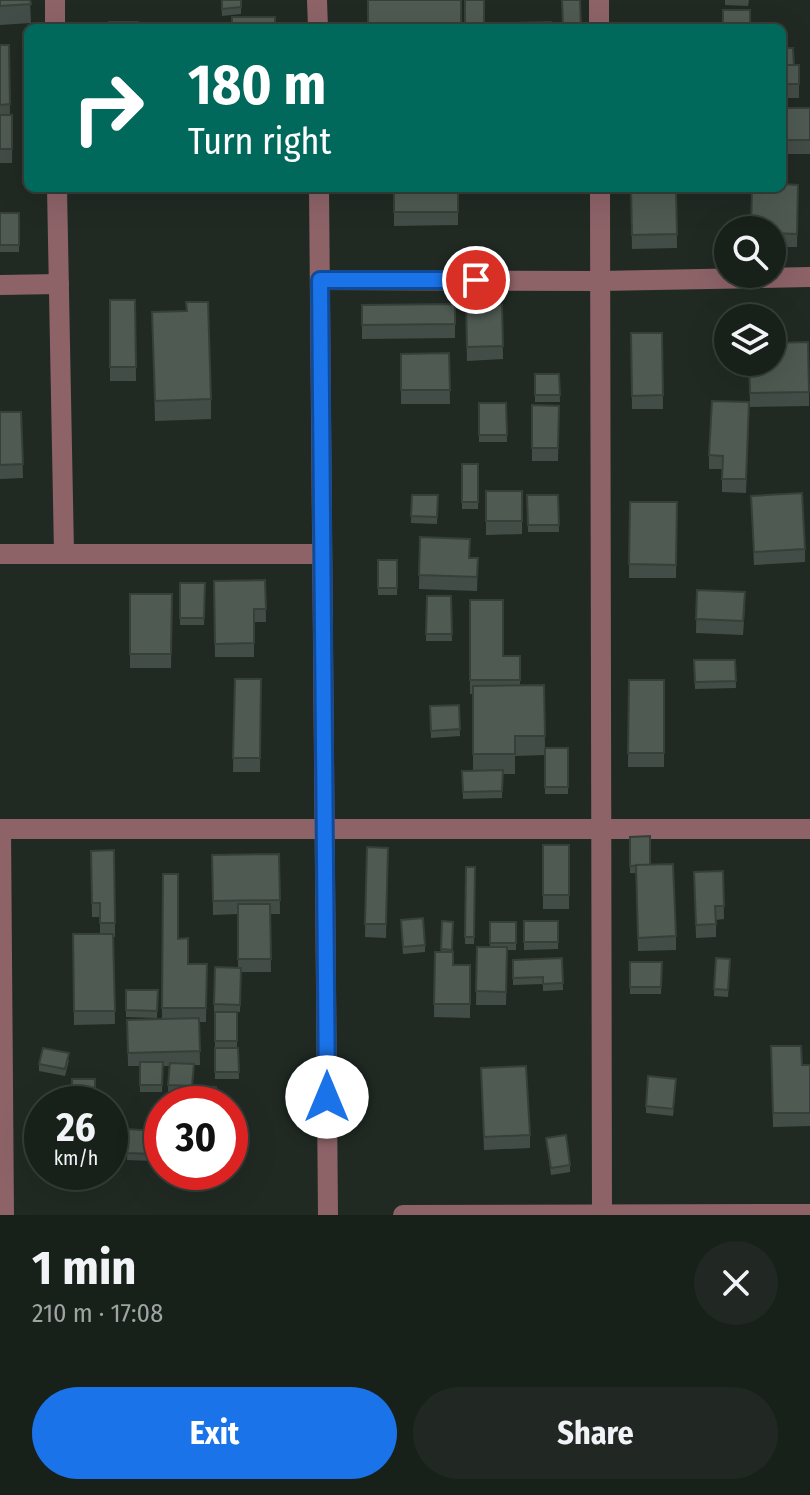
<!DOCTYPE html>
<meta charset="utf-8">
<style>
body{margin:0;font-family:"Fira Sans Condensed",sans-serif;background:#212823;color:#f1f3f6;height:100vh;display:flex;flex-direction:column;font-size:30px;white-space:nowrap}
*{box-sizing:border-box;margin:0}
p{font-size:26px;color:#9fa3a2}
.icon{flex:none;width:44px;height:44px;fill:none;stroke:currentColor;stroke-width:2;stroke-linecap:round;stroke-linejoin:round}
.map{position:relative;height:1215px;overflow:hidden}
.side{display:flex;flex-direction:column;background:#18201a;flex:1}
.side>*{flex:none}
.top-card{position:absolute;left:24px;top:24px;width:762px;height:168px;border-radius:12px;box-shadow:0 8px 32px #0002,0 0 0 2px #363e39;background:#00695c;color:#fff;overflow:hidden}
.fabs{position:absolute;left:714px;top:216px;display:grid;gap:16px}
.fabs a{display:grid;place-items:center;width:72px;height:72px;border-radius:50%;background:#18201a;box-shadow:0 8px 32px #0002,0 0 0 2px #363e39;font-size:40px}
.speed{position:absolute;left:24px;top:1086px;display:flex;gap:16px;font-size:40px;font-weight:700;text-align:center}
.speed>*{display:grid;place-content:center;width:104px;height:104px;border-radius:50%;background:#18201a;box-shadow:0 8px 32px #0002,0 0 0 2px #363e39;line-height:1}
.speed small{font-size:20px;font-weight:400}
.speed .limit{border:12px solid #d22;background:#fff;color:#111}
.pin{position:absolute;display:grid;place-items:center;width:68px;height:68px;color:#fff;margin:-34px;border:4px solid #fff;border-radius:50%;box-shadow:0 2px 8px #0007}
.me{position:absolute;width:88px;margin:-44px;rotate:0deg;stroke-linejoin:round;filter:drop-shadow(0 0 6px #0008)}
.turn{display:flex;align-items:center;gap:28px;height:168px;padding:0 32px;font-size:36px}
.turn .icon{width:104px;height:104px;stroke-width:2.5}
.turn b{display:block;font-size:56px;line-height:68px}
.round{display:grid;place-items:center;flex:none;width:84px;height:84px;border-radius:42px;background:#212823}
.headline{display:flex;align-items:center;justify-content:space-between;height:136px;padding:0 32px}
h1{font-size:48px;font-weight:700;line-height:60px}
.cta{display:flex;gap:16px;margin-top:auto;padding:16px 32px}
.cta a{flex:1;height:92px;border-radius:48px;background:#1a73e8;color:#fff;font-size:32px;font-weight:700;line-height:92px;text-align:center}
.cta a+a{background:#212823;color:#f1f3f6}
.map>svg:first-child{display:block}
.lines{fill:none;stroke-linecap:round;stroke-linejoin:round}
.minor{stroke:#8d6368;stroke-width:20}
.wall{fill:#434d47}
.building{fill:#4e5a52;stroke:#373f39;stroke-width:2}
.route-casing{stroke:#114b97;stroke-width:20}
.route{stroke:#1a73e8;stroke-width:14}
</style>
<div class="map">
<svg width="810" height="1215" viewBox="0 0 810 1215">
<rect width="100%" height="100%" fill="#202a23"/>
<g class="lines">
<!-- minor -->
<g class="minor">
<path d="M55,0V28"/>
<path d="M317,0L318,28"/>
<path d="M599,0V28"/>
<path d="M57,188L64,553"/>
<path d="M319,188L328,1215"/>
<path d="M600,188L602,1213"/>
<path d="M320,280L600,281L810,277"/>
<path d="M0,285L59,284"/>
<path d="M0,554H322"/>
<path d="M0,829H810"/>
<path d="M1,829L4,1215"/>
<path d="M403,1215L810,1214"/>
</g>
</g>
<!-- wall -->
<g class="wall">
<path d="M0,0H30L31,23L0,25Z"/>
<path d="M221,0H241V14L222,16Z"/>
<path d="M725,0H749L748,6L725,5Z"/>
<path d="M0,45H9L10,115H12V163H0Z"/>
<path d="M782,48L794,65H799V98H782Z"/>
<path d="M782,106V108H810V154H782Z"/>
<path d="M798,185L797,247H772V230Z"/>
<path d="M394,188H458V225L394,226Z"/>
<path d="M631,188H676L677,248L632,249Z"/>
<rect x="0" y="213" width="19" height="39"/>
<path d="M110,300H135L136,381H110Z"/>
<path d="M186,302L211,399V419L155,421L152,312L186,311Z"/>
<path d="M455,304V338L362,339V305Z"/>
<path d="M502,305L503,359L467,361L466,320Z"/>
<path d="M631,333H662L663,409H632Z"/>
<path d="M449,353L450,404H401V354Z"/>
<path d="M749,362L809,392V406L750,407Z"/>
<path d="M535,374H559L560,402H535Z"/>
<path d="M479,403H506L507,442H479Z"/>
<path d="M532,405L559,406L558,461H532Z"/>
<path d="M0,412H21L23,478L0,479Z"/>
<path d="M749,416L746,493L722,492V469H709V455Z"/>
<rect x="462" y="464" width="16" height="45"/>
<path d="M486,491H522V534L486,535Z"/>
<path d="M412,495H438L437,524L411,523Z"/>
<path d="M527,495H558L559,532H528Z"/>
<path d="M751,496L805,549V562L754,565Z"/>
<path d="M630,502H677L676,578H629Z"/>
<path d="M420,537L470,558H478L477,591L419,589Z"/>
<rect x="378" y="560" width="19" height="35"/>
<path d="M265,580L266,622H254V657H215L214,581Z"/>
<path d="M180,583H205L204,625H180Z"/>
<path d="M697,590L745,606L743,635L696,633Z"/>
<path d="M130,594H172L171,668H130Z"/>
<path d="M427,596H451L452,641H426Z"/>
<path d="M470,600L503,656H520V686L544,685L545,748H568V794H545V755L515,756V774H502V798L463,799L462,771H473V694H470Z"/>
<path d="M694,660H735L736,688L695,689Z"/>
<path d="M235,679H261L260,772H233Z"/>
<path d="M629,680H664V767H628Z"/>
<path d="M459,705L460,736L431,738L430,706Z"/>
<path d="M630,837L650,865L676,936V950L638,951L636,873H630Z"/>
<rect x="543" y="845" width="26" height="64"/>
<path d="M367,847L388,848L386,938L365,937Z"/>
<path d="M114,850L115,937H113L115,1024L74,1025L73,934H100V917H92L91,851Z"/>
<path d="M279,854L280,914H270L271,972H241L240,1012L214,1011V1004L238,968V914L213,915L212,855Z"/>
<path d="M466,867H475L474,944H465Z"/>
<path d="M723,871L724,919L716,920V937L696,938L694,872Z"/>
<path d="M163,874L178,939L188,964H207L206,1022H199L200,1065H194L192,1093L168,1092L169,1066H163L162,1092H140V1066H128L127,1020L162,1019Z"/>
<path d="M442,921L453,922V965H470V1018L434,1017L435,952H441Z"/>
<path d="M524,921H558V949L524,950Z"/>
<path d="M490,922H516V950H507L506,1005H476L477,947H490Z"/>
<path d="M401,927L425,945V952L403,954Z"/>
<path d="M562,958L563,990L543,991V984L513,985V960Z"/>
<path d="M716,958L730,959L728,997L714,996Z"/>
<path d="M630,962H662L661,994H630Z"/>
<path d="M126,990H158L157,1018L126,1017Z"/>
<path d="M215,1012H237V1048H238L239,1079H215Z"/>
<path d="M771,1046L802,1065H810V1126L773,1127Z"/>
<path d="M69,1060L65,1076L39,1071V1064Z"/>
<path d="M481,1068L530,1135V1148L484,1150Z"/>
<rect x="72" y="1079" width="23" height="18"/>
<path d="M676,1086L673,1116L646,1113V1106Z"/>
<path d="M128,1129L155,1131L154,1161L127,1160Z"/>
<path d="M546,1138L570,1165V1172L551,1175Z"/>
</g>
<!-- building -->
<g class="building">
<path d="M0,0H30L31,4L0,6Z"/>
<path d="M222,0H241V7L222,9Z"/>
<rect x="368" y="0" width="93" height="28"/>
<rect x="465" y="0" width="19" height="28"/>
<path d="M562,0H580L581,28H563Z"/>
<rect x="723" y="10" width="27" height="18"/>
<rect x="232" y="17" width="43" height="11"/>
<path d="M109,22H138V27L194,28H109Z"/>
<path d="M551,22V28H512V23Z"/>
<path d="M0,45H9L10,104L0,105Z"/>
<path d="M782,48H793L794,65H782Z"/>
<rect x="782" y="65" width="17" height="19"/>
<path d="M782,106V108H810V140H782Z"/>
<rect x="0" y="115" width="12" height="34"/>
<path d="M782,184L798,185L797,234L772,233V230H751L752,188H782Z"/>
<rect x="394" y="188" width="64" height="24"/>
<path d="M631,188H676L677,234L632,235Z"/>
<rect x="0" y="213" width="19" height="32"/>
<path d="M110,300H135L136,367H110Z"/>
<path d="M186,302H208L211,399L155,401L152,312L187,311Z"/>
<path d="M455,304V324L362,325V305Z"/>
<path d="M502,305L503,346L467,347L466,307Z"/>
<path d="M631,333H662L663,395L632,396Z"/>
<path d="M808,342L809,392L750,393L749,362H772V343Z"/>
<path d="M449,353L450,390H401V354Z"/>
<path d="M535,374H559L560,395H535Z"/>
<path d="M712,401L749,402L746,479H722L723,456L709,455Z"/>
<path d="M479,403H506L507,435H479Z"/>
<path d="M532,405L559,406L558,448H532Z"/>
<path d="M0,412H21L23,464L0,465Z"/>
<rect x="462" y="464" width="16" height="38"/>
<rect x="486" y="491" width="36" height="30"/>
<path d="M802,493L805,549L754,552L751,496Z"/>
<path d="M412,495H438L437,517L411,516Z"/>
<path d="M527,495H558L559,525H528Z"/>
<path d="M630,502H677L676,565L629,564Z"/>
<path d="M420,537L470,539L469,558H478L477,577L419,575Z"/>
<rect x="378" y="560" width="19" height="28"/>
<path d="M265,580L266,609H254V643L215,644L214,581Z"/>
<path d="M180,583H205L204,618H180Z"/>
<path d="M697,590L745,592L743,621L696,619Z"/>
<path d="M130,594H172L171,654H130Z"/>
<path d="M427,596H451L452,634H426Z"/>
<path d="M470,600H503V656H520V680H470Z"/>
<path d="M694,660H735L736,681L695,682Z"/>
<path d="M235,679H261L260,758H233Z"/>
<path d="M629,680H664V753H628Z"/>
<path d="M544,685L545,736H515V754H473V686Z"/>
<path d="M459,705L460,729L431,731L430,706Z"/>
<rect x="545" y="748" width="23" height="39"/>
<path d="M503,770L502,791L463,792L462,771Z"/>
<path d="M650,836V865L630,866V837Z"/>
<rect x="543" y="845" width="26" height="50"/>
<path d="M367,847L388,848L386,924H365Z"/>
<path d="M114,850L115,923H100V903H92L91,851Z"/>
<path d="M279,854L280,900L213,901L212,855Z"/>
<path d="M673,864L676,936L638,938L636,865Z"/>
<path d="M466,867H475L474,937H465Z"/>
<path d="M723,871L724,906H715L716,924L696,925L694,872Z"/>
<path d="M163,874H178V939L188,938V964H207L206,1008H162Z"/>
<path d="M238,904H270L271,959H238Z"/>
<path d="M423,918L425,945L403,947L401,920Z"/>
<path d="M442,921L453,922L452,950L441,949Z"/>
<rect x="524" y="921" width="34" height="21"/>
<rect x="490" y="922" width="26" height="21"/>
<path d="M73,934H113L115,1011H74Z"/>
<path d="M477,947H507L506,992L476,991Z"/>
<path d="M435,952H453V965H470V1004H434Z"/>
<path d="M562,958L563,983L543,984V977L513,978V960Z"/>
<path d="M716,958L730,959L728,990L714,989Z"/>
<path d="M630,962H662L661,987H630Z"/>
<path d="M215,967L241,968L240,1005L214,1004Z"/>
<path d="M126,990H158L157,1011L126,1010Z"/>
<rect x="215" y="1012" width="22" height="29"/>
<path d="M199,1018L200,1051L128,1053L127,1020Z"/>
<path d="M771,1046H801L802,1065H810V1113H773Z"/>
<path d="M43,1048L69,1053L65,1069L39,1064Z"/>
<path d="M215,1048H238L239,1072H215Z"/>
<path d="M140,1062H163L162,1085H140Z"/>
<path d="M170,1063L194,1064L192,1086L168,1085Z"/>
<path d="M526,1066L530,1135L484,1137L481,1068Z"/>
<path d="M648,1076L676,1079L673,1109L646,1106Z"/>
<rect x="72" y="1079" width="23" height="11"/>
<path d="M192,1086L216,1087L215,1104H192Z"/>
<path d="M128,1129L155,1131L154,1154L127,1153Z"/>
<path d="M566,1135L570,1165L551,1168L546,1138Z"/>
</g>
<g class="lines">
<defs>
<path id="route" d="M327,1097L320,280H476"/>
</defs>
<!-- route casing -->
<use href="#route" class="route-casing"/>
<!-- route -->
<use href="#route" class="route"/>
</g>
</svg>
<div class="fabs">
<a><svg class="icon" aria-label="search" viewBox="0 0 24 24"><circle cx="10" cy="10" r="6"/><path d="M15 15l6 6"/></svg></a>
<a><svg class="icon" aria-label="layers" viewBox="0 0 24 24"><path d="M12 4l9 5-9 5-9-5zM3 14l9 5 9-5"/></svg></a>
</div>
<div class="speed"><div>26<small>km/h</small></div><div class="limit">30</div></div>
<div class="pin" style="left:476px;top:280px;background:#d93025"><svg class="icon" aria-label="arrive" viewBox="0 0 24 24"><path d="M6 21V4h12l-3 4 3 4H6"/></svg></div>
<svg class="me" style="left:327px;top:1097px" viewBox="-20 -20 40 40"><circle r="19" fill="#fff"/><path d="M0-13L10 11 0 6-10 11z" fill="#1a73e8"/></svg>
<div class="top-card">
<div class="turn"><svg class="icon" aria-label="right" viewBox="0 0 24 24"><path d="M7 20v-9h11M14 6l5 5-5 5"/></svg><div><b>180 m</b>Turn right</div></div>
</div>
</div>
<section class="side">
<div class="headline"><div><h1>1 min</h1><p>210 m · 17:08</p></div><a class="round"><svg class="icon" aria-label="close" viewBox="0 0 24 24"><path d="M6 6l12 12M18 6L6 18"/></svg></a></div>
<div class="cta"><a>Exit</a><a>Share</a></div>
</section>
